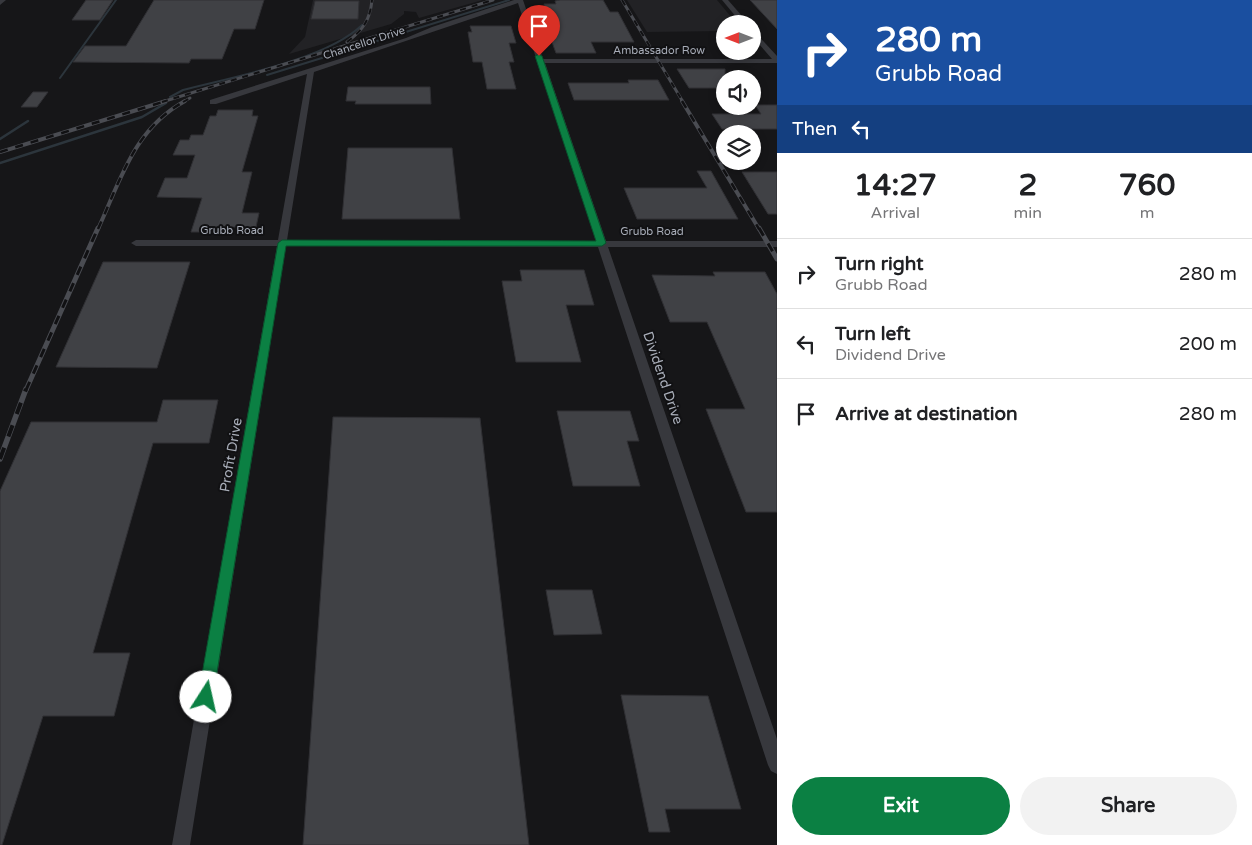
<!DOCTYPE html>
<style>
body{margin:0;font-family:"Varela Round",sans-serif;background:#f2f2f2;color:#202124;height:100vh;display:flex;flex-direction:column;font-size:19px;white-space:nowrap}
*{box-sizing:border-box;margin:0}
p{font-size:16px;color:#757577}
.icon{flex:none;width:28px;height:28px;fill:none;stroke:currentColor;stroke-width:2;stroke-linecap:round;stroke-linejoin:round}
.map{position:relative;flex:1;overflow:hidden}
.side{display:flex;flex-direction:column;background:#fff;width:475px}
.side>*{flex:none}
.banner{background:#1a4fa0;color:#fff;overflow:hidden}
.needle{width:32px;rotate:270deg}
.controls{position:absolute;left:716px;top:15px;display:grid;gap:10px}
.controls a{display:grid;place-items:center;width:45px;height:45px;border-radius:50%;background:#fff;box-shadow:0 2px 8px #0003;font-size:25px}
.pin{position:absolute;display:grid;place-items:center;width:42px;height:42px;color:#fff;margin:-51px -21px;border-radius:50% 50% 50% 0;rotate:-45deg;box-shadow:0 0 5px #0007}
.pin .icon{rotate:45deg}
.me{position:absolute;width:55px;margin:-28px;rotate:10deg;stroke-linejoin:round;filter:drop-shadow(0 0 4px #0008)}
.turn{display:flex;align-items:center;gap:18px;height:105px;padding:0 15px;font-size:22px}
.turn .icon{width:65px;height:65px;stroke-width:2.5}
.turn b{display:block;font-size:35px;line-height:42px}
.then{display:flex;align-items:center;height:48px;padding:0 15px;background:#0003;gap:10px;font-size:19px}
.eta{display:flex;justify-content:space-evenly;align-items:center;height:85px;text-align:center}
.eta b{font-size:30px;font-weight:800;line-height:35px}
.primary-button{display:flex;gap:10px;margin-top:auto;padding:10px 15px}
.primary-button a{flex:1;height:58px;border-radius:30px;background:#0b8043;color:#fff;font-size:20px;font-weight:800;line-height:58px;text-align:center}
.primary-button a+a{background:#f2f2f2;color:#202124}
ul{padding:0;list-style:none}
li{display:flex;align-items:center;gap:15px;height:70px;padding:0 15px;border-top:1px solid #e0e0e0}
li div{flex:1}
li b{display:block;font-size:19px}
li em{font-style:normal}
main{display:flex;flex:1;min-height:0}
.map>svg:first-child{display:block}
.built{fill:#222225}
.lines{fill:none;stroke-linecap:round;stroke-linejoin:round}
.stream-far1{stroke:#2c353c;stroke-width:2}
.stream{stroke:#2c353c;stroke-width:2.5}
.building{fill:#404145;stroke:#303034}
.minor{fill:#37383d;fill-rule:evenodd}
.rail-far3-casing{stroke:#4a4c52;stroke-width:3}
.rail-far2-casing{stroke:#4a4c52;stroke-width:4}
.rail-far1-casing{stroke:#4a4c52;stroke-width:5}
.rail-casing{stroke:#4a4c52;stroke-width:5.5}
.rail-far3{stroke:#111113;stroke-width:2;stroke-dasharray:6;stroke-linecap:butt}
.rail-far2{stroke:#111113;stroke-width:2.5;stroke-dasharray:8;stroke-linecap:butt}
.rail-far1{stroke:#111113;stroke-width:3;stroke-dasharray:9;stroke-linecap:butt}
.rail{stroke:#111113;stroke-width:4;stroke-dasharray:12;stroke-linecap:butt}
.route{fill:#0b8043;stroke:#07532c}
.labels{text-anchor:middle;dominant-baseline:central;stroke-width:4;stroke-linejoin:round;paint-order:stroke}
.far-street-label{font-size:11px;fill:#a8adb8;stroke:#111113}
.street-label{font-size:14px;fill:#a8adb8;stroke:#111113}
</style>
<main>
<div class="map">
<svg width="777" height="845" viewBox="0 0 777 845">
<rect width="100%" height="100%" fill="#161618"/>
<!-- built -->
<g class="built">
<path d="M313,0H483L419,18L416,12L404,11V14L391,24L289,54L305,37Z"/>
<path d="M627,0H717L737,24H725V31L647,32Z"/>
</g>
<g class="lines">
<!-- stream-far1 -->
<g class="stream-far1">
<path d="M267,75L509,0"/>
<path d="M60,78L116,0"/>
<path d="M170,97L183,90C232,77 326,60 362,25"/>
</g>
<!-- stream -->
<g class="stream">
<path d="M0,139L28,121"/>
<path d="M0,163L142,117L166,103"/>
</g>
</g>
<!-- building -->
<g class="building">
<path d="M86,0H113L100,20H72Z"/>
<path d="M154,0H264L255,29H234L222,59H191L189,63L73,62L85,46H126Z"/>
<path d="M560,0H603L610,12H618L634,42H591L596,53H556L546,26H552L544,4H556L555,1Z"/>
<path d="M750,0H777V29Z"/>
<path d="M315,1H359L358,19H311Z"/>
<path d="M470,26H511L516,43H509L514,62H509L516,89H487L482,62H473L468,32H472Z"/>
<path d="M677,69H725V88H689Z"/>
<path d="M628,80H658L669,100H574L568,83H629Z"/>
<path d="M348,87H430L431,104H355L356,101H346Z"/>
<path d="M33,92H48L37,107H21Z"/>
<path d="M755,105H777V129H722L712,114H761Z"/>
<path d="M218,110H253L252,116H258L242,172H252L242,213H259L256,227H209L207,232H191L202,198L157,197L165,178H187L195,155H173L180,140H189L191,135H203L210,116H216Z"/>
<path d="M348,148H452L460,219H342Z"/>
<path d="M697,171H711L738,219H637L624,188H707Z"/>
<path d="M742,172H777V214H768Z"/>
<path d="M103,262H190L157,368L56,367Z"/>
<path d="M520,270H584L594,305H566L581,362H516L502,281H522Z"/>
<path d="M713,272H765L777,294V512H746L706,409H745L707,322H670L652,275L715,276Z"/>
<path d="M163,400H218L209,443H153L93,653H130L114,716H43L2,845H0V491L31,422H157Z"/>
<path d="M557,411H630L639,441H627L640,486H573Z"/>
<path d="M333,417L480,418L529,845H303Z"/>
<path d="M546,590H592L602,634L554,635Z"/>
<path d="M621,695L708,696L741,809H665L670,832H649Z"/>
</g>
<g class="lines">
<!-- minor -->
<g class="minor">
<path d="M0,0H6L0,5Z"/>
<path d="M514,0H523L543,59H772L752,36V29L777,56V63H545L606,241H777V247H608L777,739V774L771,771L768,765L598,247L286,246L190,845H172L277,246H136L131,243L136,240H278L307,74L216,104H210V100L406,38L432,27ZM518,3L596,241L287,240L314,72Z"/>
<path d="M722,0H728L749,24H742Z"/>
</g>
<defs>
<g id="rail-far3">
<path d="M622,0L683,102"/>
<path d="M347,42C363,30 370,20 372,0"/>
<path d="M162,102L493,0"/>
<path d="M183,102L190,98"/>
</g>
<g id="rail-far2">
<path d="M682,101L759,229"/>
<path d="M0,152L166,101"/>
<path d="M98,229C121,179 134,129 185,101"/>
</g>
<g id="rail-far1">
<path d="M759,228L777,259"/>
<path d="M26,390L98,228"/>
</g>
<path id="rail" d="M0,459L26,389"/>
</defs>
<!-- rail-far3 casing -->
<use href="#rail-far3" class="rail-far3-casing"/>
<!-- rail-far2 casing -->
<use href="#rail-far2" class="rail-far2-casing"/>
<!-- rail-far1 casing -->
<use href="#rail-far1" class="rail-far1-casing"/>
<!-- rail casing -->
<use href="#rail" class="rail-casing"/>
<!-- rail-far3 -->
<use href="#rail-far3" class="rail-far3"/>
<!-- rail-far2 -->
<use href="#rail-far2" class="rail-far2"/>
<!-- rail-far1 -->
<use href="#rail-far1" class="rail-far1"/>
<!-- rail -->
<use href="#rail" class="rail"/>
</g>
<!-- route -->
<path class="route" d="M539,54L542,56L606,243L602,246H286L213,697L211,703L206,705L200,703L198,697L278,243L282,240L596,241L535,56Z"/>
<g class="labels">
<!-- far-street labels -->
<g class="far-street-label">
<text transform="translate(364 43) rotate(-18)">Chancellor Drive</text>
<text x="659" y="50">Ambassador Row</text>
<text x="232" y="230">Grubb Road</text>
<text x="652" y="231">Grubb Road</text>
</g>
<!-- street labels -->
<g class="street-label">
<text transform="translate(663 378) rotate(71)">Dividend Drive</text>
<text transform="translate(231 455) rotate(-80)">Profit Drive</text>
</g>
</g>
</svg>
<div class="controls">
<a><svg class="needle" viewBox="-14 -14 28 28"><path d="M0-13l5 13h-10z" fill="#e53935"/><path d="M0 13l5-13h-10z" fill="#757577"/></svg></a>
<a><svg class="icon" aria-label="sound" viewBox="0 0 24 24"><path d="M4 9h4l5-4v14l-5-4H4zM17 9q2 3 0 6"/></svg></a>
<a><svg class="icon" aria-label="layers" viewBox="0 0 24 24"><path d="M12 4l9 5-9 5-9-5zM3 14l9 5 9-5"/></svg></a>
</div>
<div class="pin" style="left:539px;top:56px;background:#d93025"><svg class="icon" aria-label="arrive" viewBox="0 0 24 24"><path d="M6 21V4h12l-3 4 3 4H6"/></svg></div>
<svg class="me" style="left:206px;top:697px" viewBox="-20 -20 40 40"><circle r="19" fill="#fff"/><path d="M0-13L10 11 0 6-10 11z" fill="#0b8043"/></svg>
</div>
<section class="side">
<div class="banner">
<div class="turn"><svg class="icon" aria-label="right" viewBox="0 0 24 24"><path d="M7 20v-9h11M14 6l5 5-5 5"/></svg><div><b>280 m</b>Grubb Road</div></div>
<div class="then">Then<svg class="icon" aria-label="left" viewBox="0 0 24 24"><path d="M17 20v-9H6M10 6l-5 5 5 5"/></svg></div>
</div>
<div class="eta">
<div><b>14:27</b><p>Arrival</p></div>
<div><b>2</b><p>min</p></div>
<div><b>760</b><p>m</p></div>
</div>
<ul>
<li><svg class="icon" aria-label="right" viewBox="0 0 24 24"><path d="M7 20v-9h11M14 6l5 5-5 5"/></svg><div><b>Turn right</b><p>Grubb Road</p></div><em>280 m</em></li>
<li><svg class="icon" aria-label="left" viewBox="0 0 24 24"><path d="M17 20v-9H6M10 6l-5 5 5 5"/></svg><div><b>Turn left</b><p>Dividend Drive</p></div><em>200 m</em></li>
<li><svg class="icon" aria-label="arrive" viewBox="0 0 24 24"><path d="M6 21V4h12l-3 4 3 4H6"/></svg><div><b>Arrive at destination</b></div><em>280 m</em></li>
</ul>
<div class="primary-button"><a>Exit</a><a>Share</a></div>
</section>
</main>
